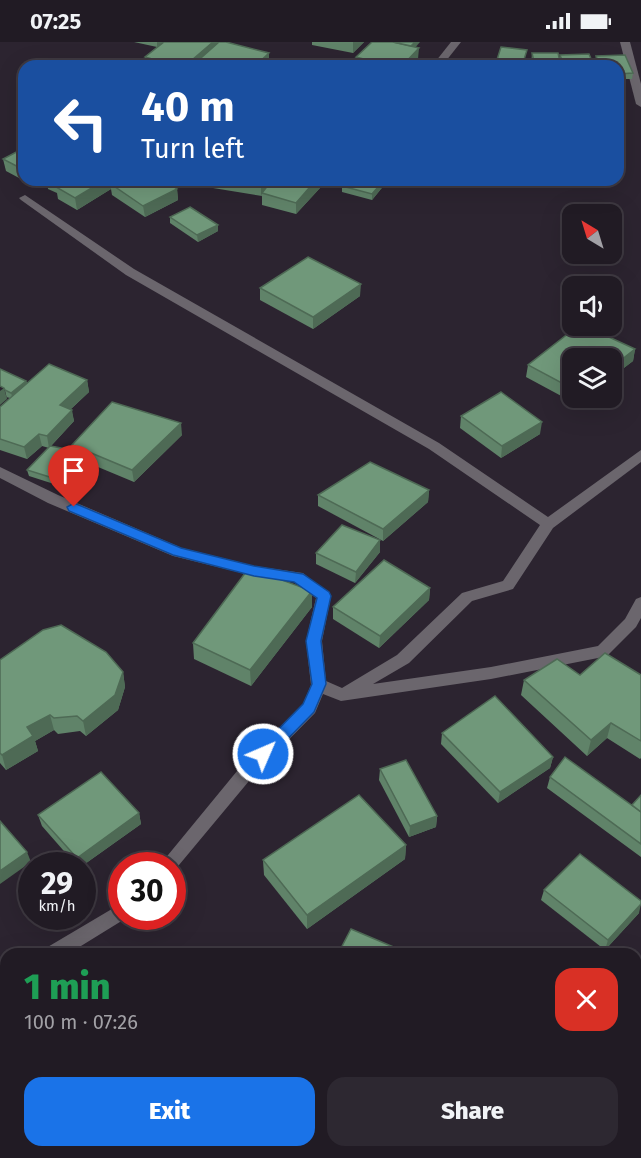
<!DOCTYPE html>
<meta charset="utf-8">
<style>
body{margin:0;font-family:"Fira Sans",sans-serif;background:#2d2831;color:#f1f3f6;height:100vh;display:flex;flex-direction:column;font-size:22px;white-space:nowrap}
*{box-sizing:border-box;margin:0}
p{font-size:20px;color:#a2a1a6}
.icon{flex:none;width:33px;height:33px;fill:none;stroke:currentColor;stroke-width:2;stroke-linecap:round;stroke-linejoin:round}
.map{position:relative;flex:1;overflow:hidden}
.side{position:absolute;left:0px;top:906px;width:642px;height:210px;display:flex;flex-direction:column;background:#211b24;border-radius:18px 18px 0 0;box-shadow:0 6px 24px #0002,0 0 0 2px #3e3941}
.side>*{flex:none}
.banner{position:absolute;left:18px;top:18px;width:606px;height:126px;border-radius:18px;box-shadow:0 6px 24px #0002,0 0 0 2px #3e3941;background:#1a4fa0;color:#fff;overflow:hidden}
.needle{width:39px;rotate:322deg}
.tools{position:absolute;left:562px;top:162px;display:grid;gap:12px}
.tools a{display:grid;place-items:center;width:60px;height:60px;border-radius:12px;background:#211b24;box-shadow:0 6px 24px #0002,0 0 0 2px #3e3941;font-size:30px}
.speed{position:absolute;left:18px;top:810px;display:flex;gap:12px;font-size:30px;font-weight:700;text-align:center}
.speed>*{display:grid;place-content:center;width:78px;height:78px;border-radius:50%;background:#211b24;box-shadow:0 6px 24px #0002,0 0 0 2px #3e3941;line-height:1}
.speed small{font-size:15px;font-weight:400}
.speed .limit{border:9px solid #d22;background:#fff;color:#111}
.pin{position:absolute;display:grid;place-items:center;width:51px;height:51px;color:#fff;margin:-62px -26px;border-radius:50% 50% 50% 0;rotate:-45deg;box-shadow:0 0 6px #0007}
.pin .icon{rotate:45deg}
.me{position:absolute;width:66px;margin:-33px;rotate:45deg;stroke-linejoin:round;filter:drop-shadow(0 0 4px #0008)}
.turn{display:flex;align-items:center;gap:21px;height:126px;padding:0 24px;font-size:27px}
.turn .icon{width:78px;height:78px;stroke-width:2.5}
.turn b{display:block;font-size:42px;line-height:51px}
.round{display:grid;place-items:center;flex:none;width:63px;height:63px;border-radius:18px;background:#2d2831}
.overview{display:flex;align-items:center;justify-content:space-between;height:102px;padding:0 24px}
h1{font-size:36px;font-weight:800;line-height:45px;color:#1e9e55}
.primary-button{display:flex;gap:12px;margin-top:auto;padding:12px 24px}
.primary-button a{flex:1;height:69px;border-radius:18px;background:#1a73e8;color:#fff;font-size:24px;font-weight:800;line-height:69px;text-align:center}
.primary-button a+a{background:#2d2831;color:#f1f3f6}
.status{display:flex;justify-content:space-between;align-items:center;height:42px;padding:0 30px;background:#211b24;direction:ltr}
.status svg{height:16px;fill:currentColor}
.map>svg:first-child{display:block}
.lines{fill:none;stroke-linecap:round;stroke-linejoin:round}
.minor{fill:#6b666d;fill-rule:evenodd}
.wall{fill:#608369}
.shaded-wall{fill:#4e6a55}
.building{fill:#70987a;stroke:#4e6a55;stroke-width:1.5}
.route{fill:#1a73e8;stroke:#114b97;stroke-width:1.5}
</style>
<div class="status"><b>07:25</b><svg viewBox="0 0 49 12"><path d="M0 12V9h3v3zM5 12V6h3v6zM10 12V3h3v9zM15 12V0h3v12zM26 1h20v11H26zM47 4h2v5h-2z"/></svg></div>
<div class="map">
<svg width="641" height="1116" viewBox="0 0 641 1116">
<rect width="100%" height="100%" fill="#2c2430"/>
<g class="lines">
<!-- minor -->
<g class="minor">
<path d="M451,0H461L442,24H432Z"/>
<path d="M620,0H630L641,42V65L636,62Z"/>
<path d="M25,153L134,227L439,401L548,475L641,408V420L553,486L513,547L472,559L409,621L373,642L491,625L598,604L625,577L636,557L641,555V576L636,585L608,613L603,615L491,637L341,659L323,652L315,671L254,733L174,829L172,830V824H159L242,723L303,662L311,643L306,599L316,556L294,540L254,534L173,514L48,461L0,436V425L58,453L182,506L254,524L303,531L331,554L322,599L326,639L342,646L397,613L462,551L503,539L540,483L429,407L126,233L21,158L19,156Z"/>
<path d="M122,861V874L128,875L68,912H43L46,906Z"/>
<path d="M6,934V953L0,956V937Z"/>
<path d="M641,1040V1060L636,1062V1042Z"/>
<path d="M577,1110H599L597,1116H575Z"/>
</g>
</g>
<!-- wall -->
<g class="wall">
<path d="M134,0H163L159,3L269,22L267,24H146L145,15L157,5Z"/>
<path d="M312,0H364L353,11L312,3Z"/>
<path d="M532,11L559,17L560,13L594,24H531Z"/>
<path d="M625,13L633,31L632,37H618V24H597L595,20L596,14Z"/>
<path d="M356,15L418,17L412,24H356Z"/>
<path d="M24,106V138H44L34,144L6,129L3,117Z"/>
<path d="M47,138H114V140L177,147L178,158L145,175L112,153L111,147L77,168L58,157L57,151L48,147Z"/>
<path d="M212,138H320V146L296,172L262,163V154L213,146Z"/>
<path d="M385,142L372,158L342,150V144Z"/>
<path d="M170,175L218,189L198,200L170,181Z"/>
<path d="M260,246L360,254L313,287L260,258Z"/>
<path d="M578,284H585L635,307L633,319L612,335V316H573V356H587L578,363L526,335L528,323Z"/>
<path d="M0,327L26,339L27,341L87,338L89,350L71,367L74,379L51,404L73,408L72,403L182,393L134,440L74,415L54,442L29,434L27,428L49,406L42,404L27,417L0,408V365L10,356L6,355L7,357Z"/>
<path d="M461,374L540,392L501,416L460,386Z"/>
<path d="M429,448L428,460L383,499L318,464V453Z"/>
<path d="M380,510L355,541L316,522V511Z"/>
<path d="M430,546L429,558L379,606L333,577V565Z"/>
<path d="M312,549V565L251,644L194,617L193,601Z"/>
<path d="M0,618L123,630L125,645L118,668L86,694L80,689L58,692L54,688L35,699L38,709L6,728L0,721Z"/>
<path d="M580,633H641V716L640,717L607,696L587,714L521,653L524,638Z"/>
<path d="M442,691L553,715L550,726L498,761L441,702Z"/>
<path d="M380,727L437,774L436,785L409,795L379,738Z"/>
<path d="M550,735L632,763L641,753V815L547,746Z"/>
<path d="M139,771L141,782L82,824H77L42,784L38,773Z"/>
<path d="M406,803L405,817L307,887L264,833L263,818Z"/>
<path d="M544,848L639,871L605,908L541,858Z"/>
</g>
<!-- shaded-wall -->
<g class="shaded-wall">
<path d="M157,0H163L157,5Z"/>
<path d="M213,0H219L193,23V24H185Z"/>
<path d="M353,0H364L353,11Z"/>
<path d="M415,0H420L407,15V9Z"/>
<path d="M419,6L418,17L412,24H402Z"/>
<path d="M269,11V22L267,24H255Z"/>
<path d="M33,138H44L34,144Z"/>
<path d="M105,138H114L115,144L111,142V147L77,168L75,156Z"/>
<path d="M264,138H272L262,151L261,155V143Z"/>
<path d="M316,138H320V146L296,172V161Z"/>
<path d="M384,138H386L385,142L372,158V152Z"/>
<path d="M177,147L178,158L145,175L143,164Z"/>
<path d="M218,183V189L198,200L197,193Z"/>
<path d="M361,242L360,254L313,287V275Z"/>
<path d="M635,307L633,319L612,335V325Z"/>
<path d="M87,338L89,350L63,374L60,363Z"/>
<path d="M26,339L28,346L13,358L11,351Z"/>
<path d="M4,346L7,357L0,363V349Z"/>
<path d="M579,356H587L578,363Z"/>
<path d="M72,368L74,379L49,406L47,394Z"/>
<path d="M542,380L540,392L501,416L502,404Z"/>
<path d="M181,381L182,393L134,440L132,428Z"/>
<path d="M39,392L42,404L27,417L24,405Z"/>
<path d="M73,408L74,415L54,442L53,436Z"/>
<path d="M429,448L428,460L383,499V487Z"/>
<path d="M380,498V510L355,541L356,530Z"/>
<path d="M430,546L429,558L379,606L380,594Z"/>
<path d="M312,549V565L251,644L250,628Z"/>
<path d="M123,630L125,645L118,668L86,694L83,679Z"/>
<path d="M50,673L54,688L35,699L38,709L6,728L2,713L27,685Z"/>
<path d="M611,681L607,696L587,714L591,698Z"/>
<path d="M553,715L550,726L498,761L500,750Z"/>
<path d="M139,771L141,782L82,824H79L77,816Z"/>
<path d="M437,774L436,785L409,795L410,784Z"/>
<path d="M406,803L405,817L307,887V873Z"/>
<path d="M27,810L31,820L0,842V829Z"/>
<path d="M641,862L639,871L605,908L608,898Z"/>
</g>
<!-- building -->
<g class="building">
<path d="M164,0H213L185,24H177L145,15Z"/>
<path d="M219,0H226L269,11L255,24H197L193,23Z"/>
<path d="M372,0H393L419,6L402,24H390L356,15Z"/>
<path d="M393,0H415L411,4Z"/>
<path d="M501,5L527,8L522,24H495Z"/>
<path d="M532,11H558L561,24H535Z"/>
<path d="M589,12L594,24H564L560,13Z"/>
<path d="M625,13L633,31L618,32V24H600L596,14Z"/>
<path d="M24,106V128L3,117Z"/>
<path d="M52,138H105L75,156L56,145L62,143Z"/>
<path d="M119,138H164L177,147L143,164L111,142Z"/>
<path d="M232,138H264L261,143Z"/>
<path d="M272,138H316L296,161L262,151Z"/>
<path d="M348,138H384L372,152L342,144Z"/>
<path d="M190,165L218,183L197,193L170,175Z"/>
<path d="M308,215L361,242L313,275L260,246Z"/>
<path d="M578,284H585L635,307L612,325V316H573V347L528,323Z"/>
<path d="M49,322L87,338L60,363L72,368L47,394L39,392L24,405L0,397V365Z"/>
<path d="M0,327L26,339L11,351L5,348L4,346L0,344Z"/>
<path d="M501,350L542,380L502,404L461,374Z"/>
<path d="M112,360L181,381L132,428L72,403Z"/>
<path d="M50,404L73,408L53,436L27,428Z"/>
<path d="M370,420L429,448L383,487L318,453Z"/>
<path d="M342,483L380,498L356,530L316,511Z"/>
<path d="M384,518L430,546L380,594L333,565Z"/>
<path d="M249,526L312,549L250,628L193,601Z"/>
<path d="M61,583L106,610L123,630L115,653L83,679L77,674L54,676L50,673L27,685L33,694L2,713L0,711V618L43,588Z"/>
<path d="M605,611L641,633V699L611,681L591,698L524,638L557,617L580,633Z"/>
<path d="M495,654L553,715L500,750L442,691Z"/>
<path d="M565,715L641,770V802L550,735Z"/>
<path d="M406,718L437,774L410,784L380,727Z"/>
<path d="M101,730L139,771L77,816L38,773Z"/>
<path d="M359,753L406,803L307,873L263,818Z"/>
<path d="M641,753V770L632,763Z"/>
<path d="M0,779L27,810L0,829Z"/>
<path d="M580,812L641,859V862L608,898L544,848Z"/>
<path d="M351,887L410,912H338Z"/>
</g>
<!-- route -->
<path class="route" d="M74,461L181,506L254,524L303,532L329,550L331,554L321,599L326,642L314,670L269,716L263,718L258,716L256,712L258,708L303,662L312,642L306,599L317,556L294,540L254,534L173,513L69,469L67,465Z"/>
</svg>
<div class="tools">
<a><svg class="needle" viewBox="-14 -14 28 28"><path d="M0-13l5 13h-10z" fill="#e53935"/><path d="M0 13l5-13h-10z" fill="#a2a1a6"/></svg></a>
<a><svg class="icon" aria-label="sound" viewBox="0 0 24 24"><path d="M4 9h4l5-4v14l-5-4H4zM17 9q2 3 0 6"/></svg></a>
<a><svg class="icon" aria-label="layers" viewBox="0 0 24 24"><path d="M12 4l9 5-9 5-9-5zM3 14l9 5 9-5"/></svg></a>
</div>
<div class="speed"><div>29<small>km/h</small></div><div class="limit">30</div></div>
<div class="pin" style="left:74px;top:465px;background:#d93025"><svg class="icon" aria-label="arrive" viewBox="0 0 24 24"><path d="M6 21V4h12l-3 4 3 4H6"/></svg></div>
<svg class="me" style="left:263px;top:712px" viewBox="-20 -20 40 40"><circle r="17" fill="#1a73e8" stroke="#fff" stroke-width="3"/><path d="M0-11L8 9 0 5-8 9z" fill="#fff"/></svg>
<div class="banner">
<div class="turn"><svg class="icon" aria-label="left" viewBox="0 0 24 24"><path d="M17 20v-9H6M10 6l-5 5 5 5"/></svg><div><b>40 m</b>Turn left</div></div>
</div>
<section class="side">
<div class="overview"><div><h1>1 min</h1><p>100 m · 07:26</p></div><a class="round" style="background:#d93025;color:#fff"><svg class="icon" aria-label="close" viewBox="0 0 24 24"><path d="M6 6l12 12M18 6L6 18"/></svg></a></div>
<div class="primary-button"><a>Exit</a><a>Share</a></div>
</section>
</div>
